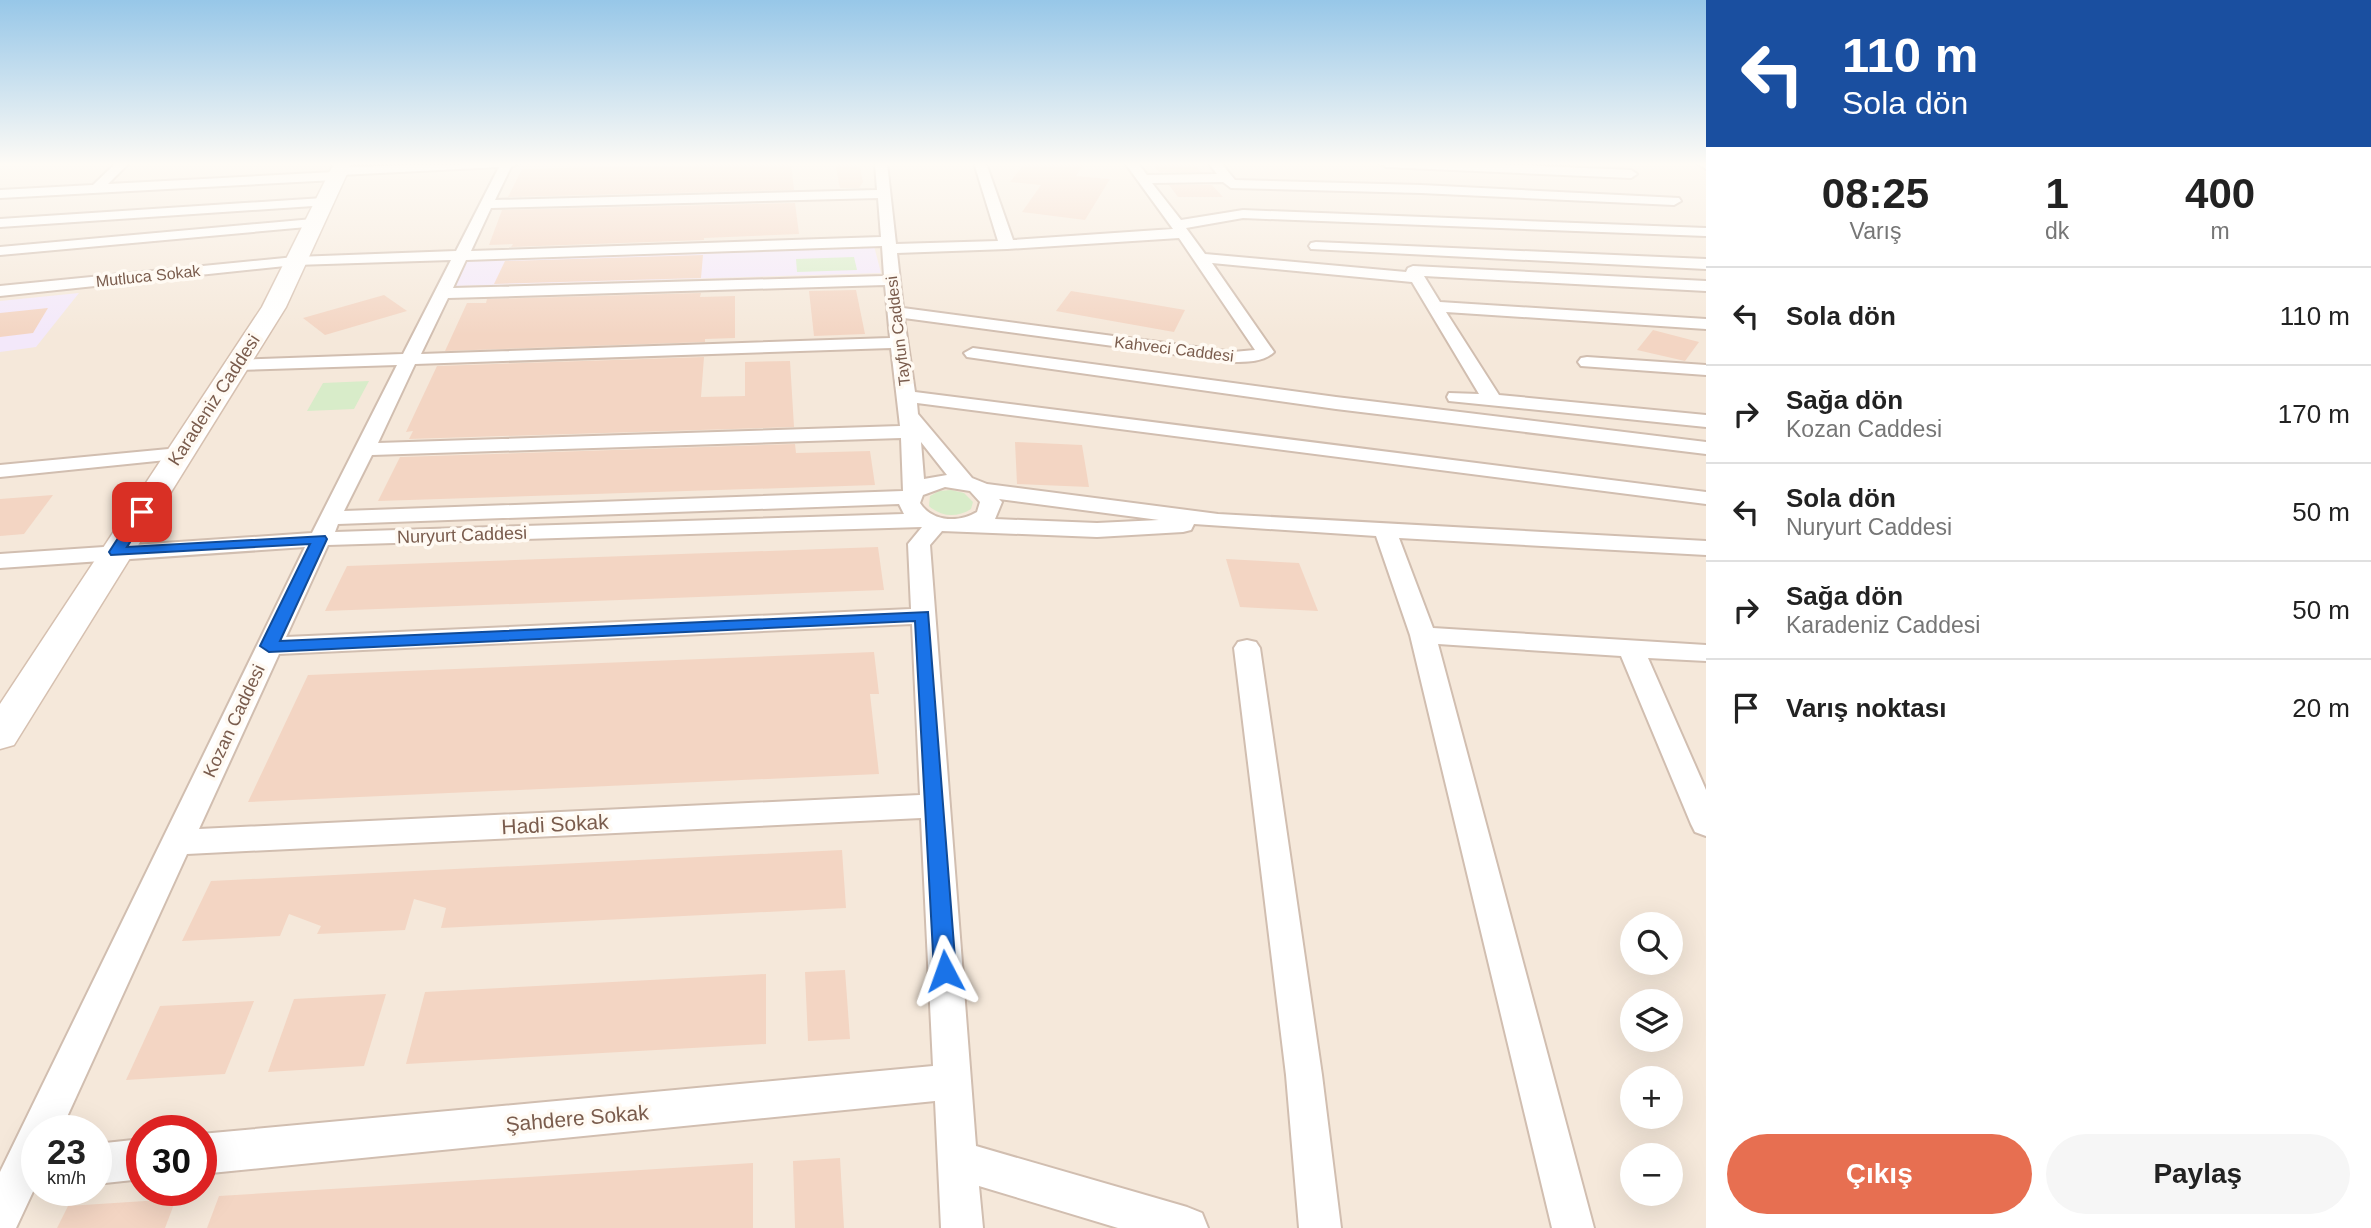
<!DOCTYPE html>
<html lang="tr">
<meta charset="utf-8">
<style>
body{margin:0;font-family:Helvetica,sans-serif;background:#f6f6f6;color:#222;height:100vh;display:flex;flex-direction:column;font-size:26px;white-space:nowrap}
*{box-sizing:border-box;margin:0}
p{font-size:23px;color:#767676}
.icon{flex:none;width:38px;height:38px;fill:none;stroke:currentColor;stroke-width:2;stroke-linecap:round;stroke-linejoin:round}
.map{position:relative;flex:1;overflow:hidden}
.panel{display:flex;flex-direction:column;background:#fff;width:665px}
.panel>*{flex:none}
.top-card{background:#1a4fa0;color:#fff;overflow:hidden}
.tools{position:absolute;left:1620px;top:912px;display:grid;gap:14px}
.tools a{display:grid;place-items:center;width:63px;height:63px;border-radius:50%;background:#fff;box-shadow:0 7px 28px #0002;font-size:35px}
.speed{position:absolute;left:21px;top:1115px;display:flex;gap:14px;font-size:35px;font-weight:700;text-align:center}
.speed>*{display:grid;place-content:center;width:91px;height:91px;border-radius:50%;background:#fff;box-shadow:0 7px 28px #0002;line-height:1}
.speed small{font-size:18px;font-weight:400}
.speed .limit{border:10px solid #d22;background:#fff;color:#111}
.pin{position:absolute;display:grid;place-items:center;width:60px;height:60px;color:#fff;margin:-30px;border-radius:14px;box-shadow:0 4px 10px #0006}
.me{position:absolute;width:77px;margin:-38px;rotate:356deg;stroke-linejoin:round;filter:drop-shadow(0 0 5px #0008)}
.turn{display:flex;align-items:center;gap:24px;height:147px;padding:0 21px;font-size:32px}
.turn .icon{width:91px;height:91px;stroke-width:2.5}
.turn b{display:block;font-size:49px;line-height:60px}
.eta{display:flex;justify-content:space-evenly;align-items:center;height:119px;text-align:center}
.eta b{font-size:42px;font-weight:700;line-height:49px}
.primary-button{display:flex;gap:14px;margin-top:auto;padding:14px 21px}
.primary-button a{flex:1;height:80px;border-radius:42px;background:#e76f51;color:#fff;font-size:28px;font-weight:700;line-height:80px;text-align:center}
.primary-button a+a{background:#f6f6f6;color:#222}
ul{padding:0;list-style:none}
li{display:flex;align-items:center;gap:21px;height:98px;padding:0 21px;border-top:2px solid #e0e0e0}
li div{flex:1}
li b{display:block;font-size:26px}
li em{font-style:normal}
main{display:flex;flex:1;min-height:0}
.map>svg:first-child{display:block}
.residential{fill:#f5e8da;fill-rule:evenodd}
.education{fill:#f3e8fa}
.green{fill:#d8ecc9}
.building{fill:#f3d5c3}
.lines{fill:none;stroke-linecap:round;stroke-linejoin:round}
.street-casing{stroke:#d1beb0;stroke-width:4}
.secondary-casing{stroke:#d6c0b0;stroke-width:3}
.street{fill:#fff;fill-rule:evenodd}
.secondary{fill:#fff;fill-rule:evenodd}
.route{fill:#1a73e8;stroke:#114b97;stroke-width:2}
.labels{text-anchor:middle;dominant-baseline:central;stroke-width:7;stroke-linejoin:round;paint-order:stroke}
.far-street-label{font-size:16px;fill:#7a5c4d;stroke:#fffaf3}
.street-label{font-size:18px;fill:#7a5c4d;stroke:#fffaf3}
.near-street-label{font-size:21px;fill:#7a5c4d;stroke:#fffaf3}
</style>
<main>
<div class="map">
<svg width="1706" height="1228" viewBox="0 0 1706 1228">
<rect width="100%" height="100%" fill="#fdf6ec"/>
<!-- residential -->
<path class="residential" d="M0,163H1706V1228H0ZM1633,924H1671V962H1633ZM1633,1001H1671V1040H1633ZM1633,1078H1671V1116H1633ZM37,1130H96V1190H37ZM142,1130H201V1190H142ZM1633,1155H1671V1194H1633Z"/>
<!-- education -->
<g class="education">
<path d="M874,246L881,273L453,286L467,258Z"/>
<path d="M79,293L36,347L0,352V301Z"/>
</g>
<!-- green -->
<g class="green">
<path d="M854,257L857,270L797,272L796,259Z"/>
<path d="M369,381L354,409L307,411L323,383Z"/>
<path d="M951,490L964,493L973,502L971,509C957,518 941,517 929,506L930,496L939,491Z"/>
</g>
<!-- building -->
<g class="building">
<path d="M791,163L794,190L508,197L522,169Z"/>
<path d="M835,163H859L863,182L859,188H840Z"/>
<path d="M1025,163H1085L1076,176L1110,179L1085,220L1022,212L1041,185L1010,182Z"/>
<path d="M1152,163H1194L1201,172H1159Z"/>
<path d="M1169,185H1212L1223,197H1178Z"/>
<path d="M795,203L799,234L704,238V240L511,247L513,244L489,245L502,210Z"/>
<path d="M703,255L701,278L494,284L505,261Z"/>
<path d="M856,290L865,334L814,336L809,291Z"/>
<path d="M1071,291L1127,300L1185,310L1174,332L1056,311Z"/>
<path d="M701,293L700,297L735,296V338L705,339V342L445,351L467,303H486L487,299Z"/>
<path d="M384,295L407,311L325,335L303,318Z"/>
<path d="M48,308L33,333L0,337V313Z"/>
<path d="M1653,330L1699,342L1685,361L1637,350Z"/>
<path d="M704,357L701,397L745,396V362L790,361L794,427L409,439L413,431L406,432L437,366Z"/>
<path d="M1015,442L1082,445L1089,487L1017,484Z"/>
<path d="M795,444L796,453L870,451L875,485L378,501L400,457Z"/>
<path d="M53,495L24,534L0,536V499Z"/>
<path d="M878,547L884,590L325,611L347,566Z"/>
<path d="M1226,559L1299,563L1318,611L1240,607Z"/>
<path d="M874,652L879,694H870L879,774L248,802L308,675Z"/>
<path d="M842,850L846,908L441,928L446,908L414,899L405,930L317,934L321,926L289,914L280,936L182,941L211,881Z"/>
<path d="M845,970L850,1039L808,1041L805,972Z"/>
<path d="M766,974V1044L406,1064L425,992Z"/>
<path d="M386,994L364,1066L268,1072L294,999Z"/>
<path d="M254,1001L225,1074L126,1080L160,1006Z"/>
<path d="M840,1158L844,1228H795L793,1161Z"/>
<path d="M753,1163V1228H207L219,1196Z"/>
<path d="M176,1199L165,1228H57L68,1206Z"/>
</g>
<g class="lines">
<defs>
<g id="street">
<path d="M116,163H129L108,184L334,172L335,168L339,167L519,163L511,167L495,200L877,190L875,163H887L896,244L998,241L974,163H986L1013,240L1173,229L1125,163H1138L1147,175L1217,174L1208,163H1221L1235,180L1421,185L1679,198L1681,201L1674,205L1421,193L1231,188L1223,182L1152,183L1181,220L1243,210L1706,228V236L1243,218L1186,228L1205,254L1406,272L1408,268L1413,266L1706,281V291L1424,276L1440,302L1706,319V329L1446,312L1499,395L1706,415V427L1449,401L1447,397L1449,393L1479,394L1412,282L1212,263L1274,352C1264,362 1247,362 1233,362L904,318L915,392L1706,492V504L917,403L918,414L972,478L987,484L1218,514L1706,541V555L1399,538L1433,628L1706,645V661L1648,658L1706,790V836L1695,832L1691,824L1621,656L1438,644L1594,1228H1552L1410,635L1376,536L1194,524L1191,530L1183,532L1097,537L942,531L930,545L976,1146L1187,1207L1202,1213L1208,1228H1118L979,1186L983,1228H941L935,1101L201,1174V1134L933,1066L921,818L187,854L61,1130H37V1183L16,1228H0V1172L305,547L0,568V554L312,533L397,365L236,370L227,365L236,360L403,354L451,260L295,265L0,296V286L295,257L456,251L499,167L340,175L339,179L335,180L0,198V190L93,185ZM878,198L881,237L471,251L491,208ZM1179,238L1255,350L1233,352L903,308L897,253L1007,249ZM882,246L884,276L453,288L466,260ZM885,285L890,338L421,354L448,298ZM891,348L900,426L378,443L415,364ZM901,438L903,491L344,511L372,455ZM921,442L947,475L924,479ZM945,487L970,491L980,502L977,512C959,523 932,522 920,503L923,495ZM999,499L1159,520L1097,523L995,519L1002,502ZM899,504L904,514L335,532L338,524ZM922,527L908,544L911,609L286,637L328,545ZM912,624L920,795L199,829L279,654Z"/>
<path d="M1380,163H1476L1631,170L1637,174L1631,178L1386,167Z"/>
<path d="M1697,163H1706V169Z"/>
<path d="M323,198L328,199V205L0,227V219Z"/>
<path d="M313,219L318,220V226L0,255V247Z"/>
<path d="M1316,242L1706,259V269L1311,249L1309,246L1311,243Z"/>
<path d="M973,348L1336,397L1706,442V454L1336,409L967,357L964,353Z"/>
<path d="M1587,357L1706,365V375L1581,366L1578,362L1581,358Z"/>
<path d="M179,448L186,450L189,454L186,458L0,477V465Z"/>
<path d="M1247,640L1256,642L1260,648L1322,1075L1341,1228H1299L1286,1075L1234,648L1238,642Z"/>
<path d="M142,1139V1179L96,1184V1144Z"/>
</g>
<path id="secondary" d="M334,163H352L286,307L14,745L0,749V704L262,307Z"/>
</defs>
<!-- street casing -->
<use href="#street" class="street-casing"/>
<!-- secondary casing -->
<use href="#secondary" class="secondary-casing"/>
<!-- street -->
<use href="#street" class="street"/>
<!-- secondary -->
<use href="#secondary" class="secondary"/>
</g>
<!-- sky -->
<linearGradient id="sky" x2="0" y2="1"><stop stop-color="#97c7e8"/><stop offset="0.49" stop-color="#fefbf6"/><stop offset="1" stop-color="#fefbf6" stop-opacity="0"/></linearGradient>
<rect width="1706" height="335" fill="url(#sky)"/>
<!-- route -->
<path class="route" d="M142,508L149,512L127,547L325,536L327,539L280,641L928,612L956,971L953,978L945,981L937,978L934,971L915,621L269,652L260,646L310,544L111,555L109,552L137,509Z"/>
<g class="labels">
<!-- far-street labels -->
<g class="far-street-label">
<text transform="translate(148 276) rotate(-6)">Mutluca Sokak</text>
<text transform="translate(898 331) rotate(-97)">Tayfun Caddesi</text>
<text transform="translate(1174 349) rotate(7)">Kahveci Caddesi</text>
</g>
<!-- street labels -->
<g class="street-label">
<text transform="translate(214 400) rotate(-57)">Karadeniz Caddesi</text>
<text transform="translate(462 535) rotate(-2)">Nuryurt Caddesi</text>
<text transform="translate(234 721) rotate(-65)">Kozan Caddesi</text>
</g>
<!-- near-street labels -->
<g class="near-street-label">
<text transform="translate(555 824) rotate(-3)">Hadi Sokak</text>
<text transform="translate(577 1118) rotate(-5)">Şahdere Sokak</text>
</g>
</g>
</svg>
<div class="tools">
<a><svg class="icon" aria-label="search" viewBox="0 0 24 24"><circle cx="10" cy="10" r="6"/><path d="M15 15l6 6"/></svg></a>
<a><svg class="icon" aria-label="layers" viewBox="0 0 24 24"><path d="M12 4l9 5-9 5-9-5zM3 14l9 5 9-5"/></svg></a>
<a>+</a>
<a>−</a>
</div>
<div class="speed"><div>23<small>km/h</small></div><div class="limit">30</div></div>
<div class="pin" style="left:142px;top:512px;background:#d93025"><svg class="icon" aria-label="arrive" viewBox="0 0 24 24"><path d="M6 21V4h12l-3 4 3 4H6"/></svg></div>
<svg class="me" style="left:945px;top:971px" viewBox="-20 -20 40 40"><path d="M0-17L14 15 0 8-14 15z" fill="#1a73e8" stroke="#fff" stroke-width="4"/></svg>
</div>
<section class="panel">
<div class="top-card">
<div class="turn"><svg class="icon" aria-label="left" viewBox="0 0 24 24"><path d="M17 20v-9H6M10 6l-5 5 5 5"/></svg><div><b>110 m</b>Sola dön</div></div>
</div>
<div class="eta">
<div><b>08:25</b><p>Varış</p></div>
<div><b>1</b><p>dk</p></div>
<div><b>400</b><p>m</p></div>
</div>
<ul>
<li><svg class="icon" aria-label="left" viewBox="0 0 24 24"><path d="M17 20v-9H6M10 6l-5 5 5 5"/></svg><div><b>Sola dön</b></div><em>110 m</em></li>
<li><svg class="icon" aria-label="right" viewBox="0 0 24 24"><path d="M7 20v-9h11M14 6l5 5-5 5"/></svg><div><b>Sağa dön</b><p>Kozan Caddesi</p></div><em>170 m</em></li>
<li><svg class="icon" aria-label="left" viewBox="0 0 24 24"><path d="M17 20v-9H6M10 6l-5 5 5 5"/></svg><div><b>Sola dön</b><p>Nuryurt Caddesi</p></div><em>50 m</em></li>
<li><svg class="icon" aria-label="right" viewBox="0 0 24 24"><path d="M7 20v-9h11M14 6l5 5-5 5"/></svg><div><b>Sağa dön</b><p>Karadeniz Caddesi</p></div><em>50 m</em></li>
<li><svg class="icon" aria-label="arrive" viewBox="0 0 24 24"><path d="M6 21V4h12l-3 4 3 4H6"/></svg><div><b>Varış noktası</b></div><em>20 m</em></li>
</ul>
<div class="primary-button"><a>Çıkış</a><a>Paylaş</a></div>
</section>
</main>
